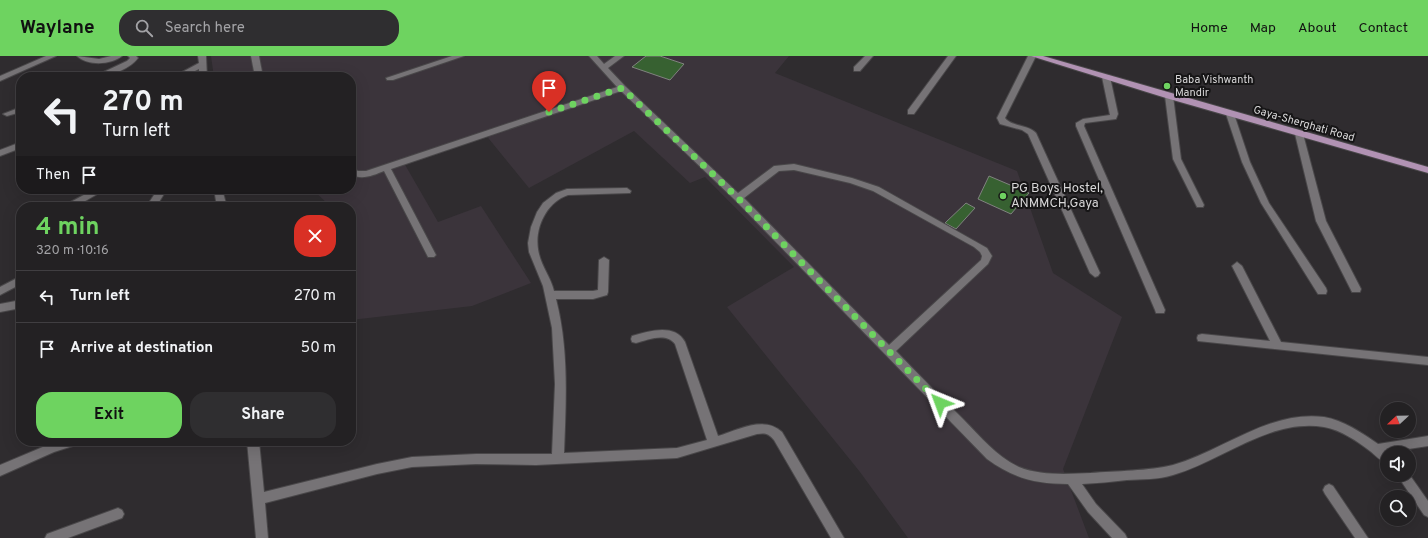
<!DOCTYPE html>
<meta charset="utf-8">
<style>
body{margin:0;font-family:Overpass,sans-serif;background:#2f2e30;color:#f1f3f6;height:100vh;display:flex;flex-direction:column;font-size:15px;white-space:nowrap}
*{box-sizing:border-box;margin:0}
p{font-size:13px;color:#a3a3a6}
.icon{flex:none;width:22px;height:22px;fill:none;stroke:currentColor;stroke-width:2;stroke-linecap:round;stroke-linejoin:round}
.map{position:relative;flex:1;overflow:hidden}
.sheet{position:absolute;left:16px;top:146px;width:340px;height:244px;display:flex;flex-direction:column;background:#232123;border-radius:16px;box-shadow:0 4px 16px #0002,0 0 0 1px #403e41}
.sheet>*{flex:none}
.guide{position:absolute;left:16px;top:16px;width:340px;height:122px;border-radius:16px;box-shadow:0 4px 16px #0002,0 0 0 1px #403e41;background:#232123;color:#f1f3f6;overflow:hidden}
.needle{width:26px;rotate:248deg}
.buttons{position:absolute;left:1380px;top:346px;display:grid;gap:8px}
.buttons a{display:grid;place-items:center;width:36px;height:36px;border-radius:50%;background:#232123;box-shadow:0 4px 16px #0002,0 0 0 1px #403e41;font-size:20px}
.pin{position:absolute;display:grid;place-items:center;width:34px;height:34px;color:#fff;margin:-41px -17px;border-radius:50% 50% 50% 0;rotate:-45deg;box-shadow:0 0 4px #0007}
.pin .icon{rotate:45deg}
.me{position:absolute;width:44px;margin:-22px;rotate:316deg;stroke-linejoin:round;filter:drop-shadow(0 0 3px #0008)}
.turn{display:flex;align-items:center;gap:14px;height:84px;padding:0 20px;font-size:18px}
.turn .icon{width:52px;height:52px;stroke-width:2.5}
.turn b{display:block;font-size:28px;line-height:34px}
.then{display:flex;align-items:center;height:38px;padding:0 20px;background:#0003;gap:8px;font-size:15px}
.round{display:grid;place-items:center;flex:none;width:42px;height:42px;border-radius:16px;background:#2f2e30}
.summary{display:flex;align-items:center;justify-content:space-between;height:68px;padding:0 20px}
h1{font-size:24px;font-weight:700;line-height:30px;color:#6ed360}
.action{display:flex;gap:8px;margin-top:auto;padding:8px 20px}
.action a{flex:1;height:46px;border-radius:16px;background:#6ed360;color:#111;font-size:16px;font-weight:700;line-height:46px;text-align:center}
.action a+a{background:#2f2e30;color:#f1f3f6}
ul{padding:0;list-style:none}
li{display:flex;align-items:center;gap:12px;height:52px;padding:0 20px;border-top:1px solid #403e41}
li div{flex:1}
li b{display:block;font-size:15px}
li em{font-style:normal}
header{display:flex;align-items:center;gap:24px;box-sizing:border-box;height:56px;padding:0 20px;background:#6ed360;color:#111}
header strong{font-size:19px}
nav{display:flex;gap:22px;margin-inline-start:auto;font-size:14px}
.search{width:280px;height:36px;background:#2f2e30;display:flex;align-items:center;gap:10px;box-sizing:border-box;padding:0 14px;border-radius:16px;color:#a3a3a6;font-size:15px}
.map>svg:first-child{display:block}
.built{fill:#3b343b}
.building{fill:#376131;stroke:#80827f}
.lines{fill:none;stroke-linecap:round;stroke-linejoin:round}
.minor-casing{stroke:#494749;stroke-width:2}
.major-casing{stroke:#494749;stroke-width:2}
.minor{fill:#767376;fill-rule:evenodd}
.major{fill:#b192b3;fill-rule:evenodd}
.route{stroke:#6ed360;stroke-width:7;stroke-dasharray:0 12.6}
.poi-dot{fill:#6ed360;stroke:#161516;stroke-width:1.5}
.labels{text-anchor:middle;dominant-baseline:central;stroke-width:4;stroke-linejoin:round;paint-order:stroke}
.far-poi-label{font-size:11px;fill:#d8d7d8;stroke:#161516;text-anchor:start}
.far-street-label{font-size:11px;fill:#d8d7d8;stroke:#161516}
.poi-label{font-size:13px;fill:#d8d7d8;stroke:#161516;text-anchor:start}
</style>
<header>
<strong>Waylane</strong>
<div class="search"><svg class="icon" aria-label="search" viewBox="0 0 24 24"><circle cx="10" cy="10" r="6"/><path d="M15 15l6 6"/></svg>Search here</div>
<nav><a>Home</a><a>Map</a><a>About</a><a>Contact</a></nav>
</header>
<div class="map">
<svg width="1428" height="482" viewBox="0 0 1428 482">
<rect width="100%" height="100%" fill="#2f2c2f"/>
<!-- built -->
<path class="built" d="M211,0H789L775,17L1017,115L1053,217L1122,261L1063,413L1089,482H908L860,416L727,251L794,211L705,121L690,127L634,75L529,132L485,78L404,107L438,166L481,150L531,227L472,250L351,264V151H331L312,133H351V21H214Z"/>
<!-- building -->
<g class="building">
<path d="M646,0H660L684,8L670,24L632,11Z"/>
<path d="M989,120L1029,137L1011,158L978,143Z"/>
<path d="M966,147L975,152L956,173L945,167Z"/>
</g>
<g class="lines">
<defs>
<g id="minor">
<path d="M46,0H56L0,25V20Z"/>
<path d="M77,0L99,3L111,0H122C111,9 88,10 77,0Z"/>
<path d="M128,0H136L138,2C129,14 108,21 93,21L127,5L130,2Z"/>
<path d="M198,0H206L207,21H199V13L183,21H173L199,7Z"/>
<path d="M251,0H259L263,21H255Z"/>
<path d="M452,0H464L393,24H387L386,22Z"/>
<path d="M589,0H597L604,8L615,0H624L608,12L625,30L738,137L774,110L794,108L852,122L879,131L987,192L992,200L988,208L896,295C918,318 941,341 964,364C981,381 997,401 1019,411C1041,420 1069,418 1091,417C1115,415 1150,415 1173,409C1223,395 1269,354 1324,361C1343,364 1362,377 1378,388L1428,380V390L1389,396L1390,397H1387V407C1380,405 1375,399 1370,395C1357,385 1341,374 1324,371C1270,362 1222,405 1173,419C1158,424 1142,423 1127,424C1112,426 1097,427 1082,428L1096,448L1125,478L1127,482H1112L1088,456L1068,428C1035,428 1013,422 987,403L735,144L621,35L391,113L436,199L434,201H428L384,115C374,119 361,125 351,118V111L358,115H366L617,31ZM794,114L850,127L873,135L974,191L980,196L982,200L981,204L889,289L744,142L779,115Z"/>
<path d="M865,0H873L860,15H854V11Z"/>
<path d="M948,0H956L914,58H908V54Z"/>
<path d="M1028,0H1036L1005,62C1012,71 1028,68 1036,77L1100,217L1098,220L1095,221L1090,217L1028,78L1022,74L1000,68L997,62Z"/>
<path d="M1103,19H1109L1110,21L1118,58L1116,63L1085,67L1084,70L1165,254L1164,257H1156L1155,254L1076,70V67L1083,63L1110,59L1102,21Z"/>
<path d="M1166,38H1169L1173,40L1181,103L1204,149L1203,151H1197L1173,103L1165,40Z"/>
<path d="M21,51V56L7,60L3,58Z"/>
<path d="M1227,56H1233L1234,58L1250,106L1269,147L1326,232L1327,235L1326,238H1318L1261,147L1242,106L1226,58Z"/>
<path d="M1299,75L1303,78L1326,165L1361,233L1360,236H1352L1316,165L1295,78Z"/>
<path d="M21,86V92L0,100V94Z"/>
<path d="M627,132L631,135L630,137L568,139C545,147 533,175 539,198C542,211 551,222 554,235H593L598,234L599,204L604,201L609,204L608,236L607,239L593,243H556C569,293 566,346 564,397L677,392L707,384L675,288C666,276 648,284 636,287L632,286L631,283L632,280C649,275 675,267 685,286L718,380C738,374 764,359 782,376L844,482H831L774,384C768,377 765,377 757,378L677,402L536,409L476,408L412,411L377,418L265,447L268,482H256L247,385H259L264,436L377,408L412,401L476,398H552L555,328L552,272L543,230L529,196L528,187L531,171L537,156L543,147L556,137L567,133Z"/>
<path d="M95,133H106L75,151H63L65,149Z"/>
<path d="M158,133H167L156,151H146Z"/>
<path d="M214,133H222L227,151H217Z"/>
<path d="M1237,206L1242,210L1281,286L1428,301V309L1198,285L1197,282L1198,279L1202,278L1270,285L1232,210Z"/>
<path d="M21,220V228L0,239V231Z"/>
<path d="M21,244V252L0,256V248Z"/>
<path d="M57,385H78L76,389L54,396L0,420V409Z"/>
<path d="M1409,418L1428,445V461L1424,459L1397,419H1409Z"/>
<path d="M1329,428L1333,430L1368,482H1355L1325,438L1323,434L1325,430Z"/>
<path d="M118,452L122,454L124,458L122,462L68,482H45L47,478Z"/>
</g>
<path id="major" d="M1031,0H1043L1428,111V117L1166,42Z"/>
</defs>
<!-- minor casing -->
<use href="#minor" class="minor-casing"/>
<!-- major casing -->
<use href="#major" class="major-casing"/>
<!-- minor -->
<use href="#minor" class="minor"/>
<!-- major -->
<use href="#major" class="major"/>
</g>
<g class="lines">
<!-- route -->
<path class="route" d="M549,56L622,32L738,142L940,347"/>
</g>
<!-- markers -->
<g class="poi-dot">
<circle cx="1167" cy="30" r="4"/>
<circle cx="1003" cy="140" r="4"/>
</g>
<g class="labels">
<!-- far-poi labels -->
<g class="far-poi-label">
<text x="1175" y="24">Baba Vishwanth<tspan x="1175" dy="13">Mandir</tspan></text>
</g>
<!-- far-street labels -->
<g class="far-street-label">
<text transform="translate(1304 68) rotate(16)">Gaya-Sherghati Road</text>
</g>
<!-- poi labels -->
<g class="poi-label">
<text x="1011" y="133">PG Boys Hostel,<tspan x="1011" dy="15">ANMMCH,Gaya</tspan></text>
</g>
</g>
</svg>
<div class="buttons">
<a><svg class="needle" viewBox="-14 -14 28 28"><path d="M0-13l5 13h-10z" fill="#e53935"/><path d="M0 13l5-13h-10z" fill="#a3a3a6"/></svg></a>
<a><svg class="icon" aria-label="sound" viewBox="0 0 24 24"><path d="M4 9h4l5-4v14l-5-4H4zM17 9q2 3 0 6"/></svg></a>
<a><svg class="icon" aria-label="search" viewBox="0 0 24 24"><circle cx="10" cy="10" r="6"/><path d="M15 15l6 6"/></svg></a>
</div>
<div class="pin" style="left:549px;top:56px;background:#d93025"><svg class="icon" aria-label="arrive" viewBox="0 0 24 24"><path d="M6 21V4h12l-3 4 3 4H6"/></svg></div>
<svg class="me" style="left:940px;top:347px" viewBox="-20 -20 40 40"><path d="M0-17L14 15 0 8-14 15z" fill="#6ed360" stroke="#fff" stroke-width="4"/></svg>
<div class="guide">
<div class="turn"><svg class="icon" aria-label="left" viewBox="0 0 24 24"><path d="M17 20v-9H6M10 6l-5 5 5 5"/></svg><div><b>270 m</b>Turn left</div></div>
<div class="then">Then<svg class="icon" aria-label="arrive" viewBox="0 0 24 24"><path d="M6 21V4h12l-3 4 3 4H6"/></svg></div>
</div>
<section class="sheet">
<div class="summary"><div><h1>4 min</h1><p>320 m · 10:16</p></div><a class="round" style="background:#d93025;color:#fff"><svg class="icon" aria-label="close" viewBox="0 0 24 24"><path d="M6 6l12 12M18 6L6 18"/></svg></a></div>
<ul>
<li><svg class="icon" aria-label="left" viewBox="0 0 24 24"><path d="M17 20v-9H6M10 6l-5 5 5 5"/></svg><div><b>Turn left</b></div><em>270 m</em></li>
<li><svg class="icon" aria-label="arrive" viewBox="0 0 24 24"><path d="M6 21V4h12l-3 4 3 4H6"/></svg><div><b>Arrive at destination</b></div><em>50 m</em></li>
</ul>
<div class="action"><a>Exit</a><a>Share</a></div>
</section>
</div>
